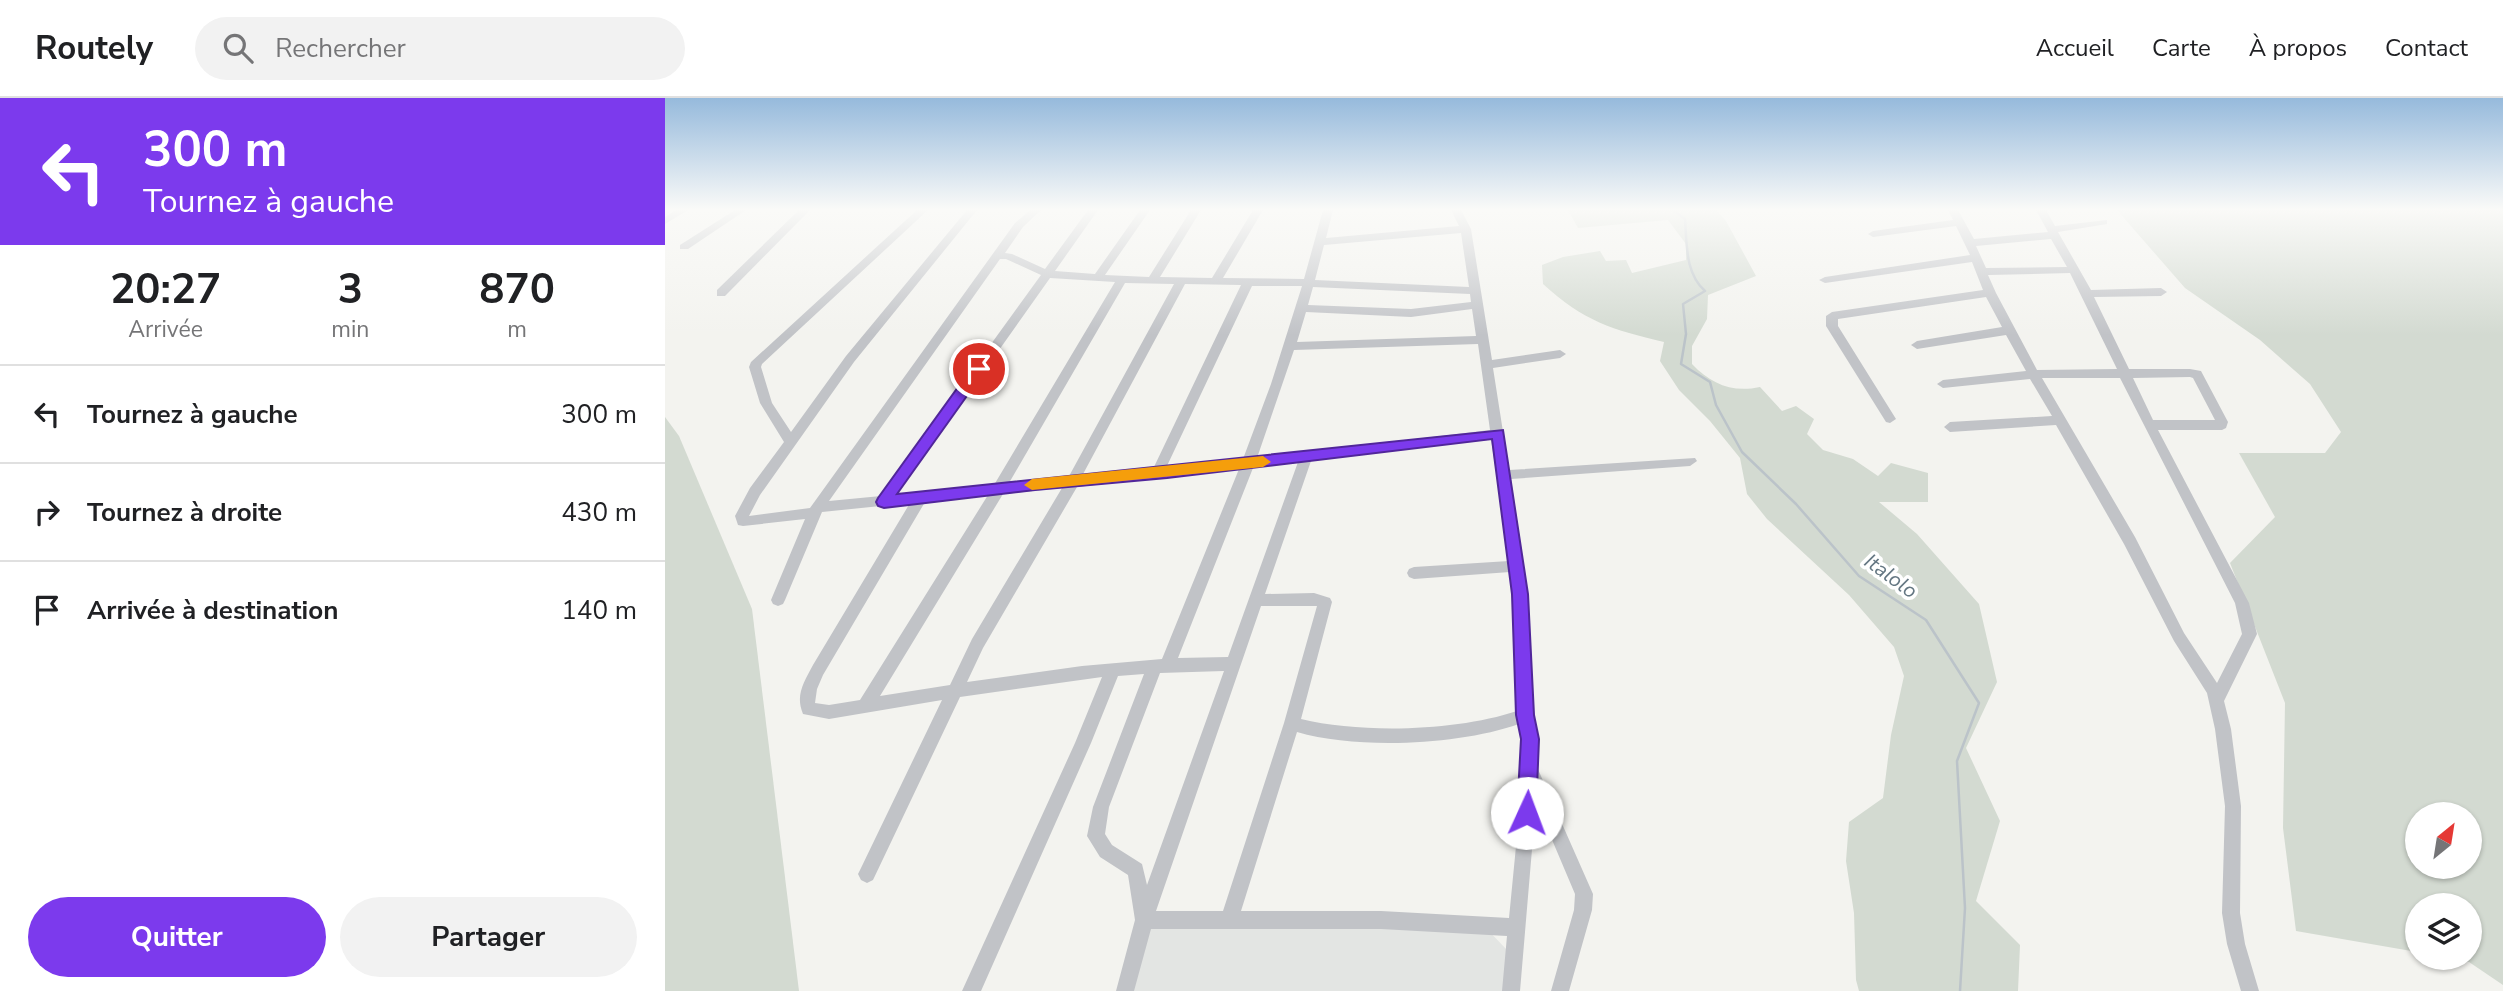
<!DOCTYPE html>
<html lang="fr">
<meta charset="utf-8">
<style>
body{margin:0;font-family:"Nunito Sans",sans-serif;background:#f2f2f2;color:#202124;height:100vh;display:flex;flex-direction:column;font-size:26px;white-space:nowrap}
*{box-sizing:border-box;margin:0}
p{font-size:23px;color:#757577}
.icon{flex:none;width:38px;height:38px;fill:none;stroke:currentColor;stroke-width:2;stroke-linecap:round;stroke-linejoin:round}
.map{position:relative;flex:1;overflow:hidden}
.sheet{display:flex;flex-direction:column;background:#fff;width:665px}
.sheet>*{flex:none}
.top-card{background:#7c3aed;color:#fff;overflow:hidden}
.needle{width:46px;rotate:30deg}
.tools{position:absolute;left:1740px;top:704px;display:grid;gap:14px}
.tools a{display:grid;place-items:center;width:77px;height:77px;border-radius:50%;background:#fff;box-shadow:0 2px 5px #0004;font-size:35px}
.pin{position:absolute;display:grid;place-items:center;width:60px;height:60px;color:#fff;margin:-30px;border:4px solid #fff;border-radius:50%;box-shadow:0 2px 7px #0007}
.me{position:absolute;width:77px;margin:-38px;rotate:2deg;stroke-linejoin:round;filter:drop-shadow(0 0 5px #0008)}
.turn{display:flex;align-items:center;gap:24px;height:147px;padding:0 28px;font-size:32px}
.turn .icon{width:91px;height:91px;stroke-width:2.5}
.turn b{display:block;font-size:49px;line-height:60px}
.eta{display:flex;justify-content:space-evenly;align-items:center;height:119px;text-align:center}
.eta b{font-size:42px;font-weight:700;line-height:49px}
.primary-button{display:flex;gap:14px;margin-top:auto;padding:14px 28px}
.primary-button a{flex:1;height:80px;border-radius:42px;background:#7c3aed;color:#fff;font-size:28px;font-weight:700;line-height:80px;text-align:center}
.primary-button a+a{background:#f2f2f2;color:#202124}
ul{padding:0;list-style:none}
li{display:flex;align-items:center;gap:21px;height:98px;padding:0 28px;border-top:2px solid #e0e0e0}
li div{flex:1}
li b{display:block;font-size:26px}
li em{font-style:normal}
header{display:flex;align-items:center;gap:42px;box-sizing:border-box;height:98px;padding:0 35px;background:#fff;border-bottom:2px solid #e0e0e0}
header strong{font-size:33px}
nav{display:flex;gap:38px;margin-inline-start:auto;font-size:24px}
.search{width:490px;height:63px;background:#f2f2f2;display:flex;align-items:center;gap:18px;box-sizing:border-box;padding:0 24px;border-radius:38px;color:#757577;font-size:26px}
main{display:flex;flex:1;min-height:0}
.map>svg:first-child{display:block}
.built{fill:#e3e5e3}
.green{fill:#d3dad1;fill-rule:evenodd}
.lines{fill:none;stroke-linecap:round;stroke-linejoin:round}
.stream{stroke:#bbc3c9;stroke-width:2.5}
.minor{fill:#c1c3c7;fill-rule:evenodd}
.route{fill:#7c3aed;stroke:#51269a;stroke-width:2}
.slow{fill:#f59e0b}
.labels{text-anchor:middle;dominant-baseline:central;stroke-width:7;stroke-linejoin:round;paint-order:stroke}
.water-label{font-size:21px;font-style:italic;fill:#657783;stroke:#fff}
</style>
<header>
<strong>Routely</strong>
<div class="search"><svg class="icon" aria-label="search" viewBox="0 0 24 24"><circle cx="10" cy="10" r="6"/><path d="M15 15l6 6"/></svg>Rechercher</div>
<nav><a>Accueil</a><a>Carte</a><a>À propos</a><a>Contact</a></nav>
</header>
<main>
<section class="sheet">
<div class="top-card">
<div class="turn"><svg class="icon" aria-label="left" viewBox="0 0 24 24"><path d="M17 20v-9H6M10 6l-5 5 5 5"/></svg><div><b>300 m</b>Tournez à gauche</div></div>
</div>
<div class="eta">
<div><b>20:27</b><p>Arrivée</p></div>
<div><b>3</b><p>min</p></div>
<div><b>870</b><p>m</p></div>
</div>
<ul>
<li><svg class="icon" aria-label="left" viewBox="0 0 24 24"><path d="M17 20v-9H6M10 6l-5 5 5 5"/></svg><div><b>Tournez à gauche</b></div><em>300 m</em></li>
<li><svg class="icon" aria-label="right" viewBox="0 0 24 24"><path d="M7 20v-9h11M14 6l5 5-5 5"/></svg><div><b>Tournez à droite</b></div><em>430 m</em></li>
<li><svg class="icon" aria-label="arrive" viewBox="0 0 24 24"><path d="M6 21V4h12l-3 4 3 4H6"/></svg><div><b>Arrivée à destination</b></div><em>140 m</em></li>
</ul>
<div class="primary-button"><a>Quitter</a><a>Partager</a></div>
</section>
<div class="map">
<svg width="1838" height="893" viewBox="0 0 1838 893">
<rect width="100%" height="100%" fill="#f3f3ef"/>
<!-- built -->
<path class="built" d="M820,829L842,852L838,893H466L485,831Z"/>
<!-- green -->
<g class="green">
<path d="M903,112H1051L1061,123L1091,178L1043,197L1042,221L1027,248V266C1046,286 1067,295 1095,289L1117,313L1131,308L1149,321L1142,336L1158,352L1188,361L1213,378L1226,365L1263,375V404H1214L1252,436L1314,506L1332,584L1301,650L1335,723L1311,803L1355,847L1353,893H1194L1191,882L1189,815L1181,763L1184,724L1218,700L1226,637L1239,578L1229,549L1184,497L1102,421L1082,396L1075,360L1045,323L1014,292L995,263L999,244C948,232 918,223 878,186L877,167L898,159L935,153L941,163L961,162L967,175L1021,162V146L1003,122L913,130Z"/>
<path d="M1452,112H1838V887L1804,864L1780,859H1804V807H1752V854L1631,833L1618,730L1620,605L1565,465L1610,419L1574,355H1660L1676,334L1645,286L1595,242L1520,190ZM1752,716H1804V768H1752Z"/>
<path d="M0,319L14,338L87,511L134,893H0Z"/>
</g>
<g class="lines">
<!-- stream -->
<path class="stream" d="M1008,112L1020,121C1022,147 1020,175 1040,193L1018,206L1021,236L1016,266L1045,284L1051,307L1077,354L1131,406L1194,478L1261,522L1314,605L1292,663L1300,810L1295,893"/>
<!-- minor -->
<g class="minor">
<path d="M11,112H23L0,126V119Z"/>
<path d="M70,112H81L23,151H15V147Z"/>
<path d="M134,112H145L60,198H52V192Z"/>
<path d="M252,112H263L97,266L96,269L107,305L126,334L181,258L302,112H312L189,264L95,397L84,418L145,410L350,125L365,112H376L358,129L340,155L347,156L380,171L423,112H433L390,173L430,176L475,112H485L440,177L484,179L526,112H536L495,179L547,180L588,112H598L558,180L639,181L658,112H668L661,140L794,128L786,112H796L806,131L827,262L895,252L901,256L895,260L828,270L844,372L1030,360L1032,363L1025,368L846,381L859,468L865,531L868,617L873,641L872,669L928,796L927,812L904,893H886L909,812L910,796L871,704L855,893H837L842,838L716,831H486L469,893H451L470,822L463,777L435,759L422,738L428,709L479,576L453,578L426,645L316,893H297L410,645L437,579L295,599L208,782L202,785L196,782L193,776L196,770L277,602L164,621L138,616C130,597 139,584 148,567L245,405L157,414L120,502L118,506L113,508L108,506L106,502L140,421L78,428L73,427L70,418L85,390L119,344L95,305L84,269L86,264ZM796,135L804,189L650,182L659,147ZM335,161H341L376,177L216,398L164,403ZM385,180L450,184L329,387L232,396ZM460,185L509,186L403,380L344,385ZM520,186L576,187L488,371L417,378ZM587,188H637L606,286L578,361L501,370ZM648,189L805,196L806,204L746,211L643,207ZM807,211L811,238L632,244L641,214L746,219ZM813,246L825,332L592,360L629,252ZM826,341L844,463L749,469L744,471L742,475L744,479L749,481L845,474L851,531L852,613C792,633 698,636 636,621L667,504L665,500L649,495L600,496L646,363ZM633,364L563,559L513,560L588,370ZM574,371L497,561L417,568L302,584L318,550L412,389ZM397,390L307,541L285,587L215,598L338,396ZM323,397L195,602L164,607L150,605L152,591L158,577L260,404ZM596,508H652L619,625L558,813H491ZM559,573L482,787L477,766L447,747L440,736L444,709L495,575ZM854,626L857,641L852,738L844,820L716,813H576L632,634C694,652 794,647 854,626Z"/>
<path d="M1283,112H1293L1309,141L1383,134L1371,112H1381L1390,128L1442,122V126L1393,134L1426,192L1496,190L1502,194L1496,198L1429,199L1464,271H1525L1536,273L1563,324L1561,330L1557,332H1493L1584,505L1592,536L1559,603L1566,631L1576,708L1575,815L1580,846L1594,893H1576L1562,846L1557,815L1560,708L1550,631L1542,595L1509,543L1459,446L1391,327L1285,334L1279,329L1285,324L1387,318L1365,281L1278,290L1272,286L1278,282L1361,273L1341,237L1252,251L1246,247L1252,243L1337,229L1321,199L1173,221V228L1231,321L1225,325L1221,324L1161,228V218L1167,214L1318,192L1307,164L1160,185L1154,182L1160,179L1305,157L1291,128L1208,139L1203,136L1208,133L1288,122ZM1386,141L1402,169L1321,170L1311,148ZM1405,175L1452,271L1372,272L1331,195L1323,177ZM1525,279L1528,280L1550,322H1488L1468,280ZM1377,280H1455L1570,505L1577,536L1552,585L1519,535L1470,439Z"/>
</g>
</g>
<!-- sky -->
<linearGradient id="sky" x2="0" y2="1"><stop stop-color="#96badc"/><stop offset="0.47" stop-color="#fafaf8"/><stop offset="1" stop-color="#fafaf8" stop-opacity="0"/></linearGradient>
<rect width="1838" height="237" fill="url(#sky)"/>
<!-- route -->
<path class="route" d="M314,266L319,267V274L232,396L838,332L863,496L869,617L874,641L871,715L869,721L862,724L855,721L852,715L856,641L851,617L847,496L827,341L502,380L370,392L219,410L213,408L211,404L213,400L309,267Z"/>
<!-- slow -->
<path class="slow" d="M598,358L606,364L598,369L367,392L359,387L367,381Z"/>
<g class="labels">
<!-- water labels -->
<g class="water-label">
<text transform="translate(1226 478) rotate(36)">Italolo</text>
</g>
</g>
</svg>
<div class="tools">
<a><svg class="needle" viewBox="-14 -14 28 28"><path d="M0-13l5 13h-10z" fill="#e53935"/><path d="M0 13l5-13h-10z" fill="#757577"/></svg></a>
<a><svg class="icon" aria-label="layers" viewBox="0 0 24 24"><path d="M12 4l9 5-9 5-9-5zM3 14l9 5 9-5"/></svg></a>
</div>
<div class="pin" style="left:314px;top:271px;background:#d93025"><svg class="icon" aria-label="arrive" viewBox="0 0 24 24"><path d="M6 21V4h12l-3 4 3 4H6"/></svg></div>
<svg class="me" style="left:862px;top:715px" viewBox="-20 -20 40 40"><circle r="19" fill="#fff"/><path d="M0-13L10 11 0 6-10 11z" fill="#7c3aed"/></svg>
</div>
</main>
